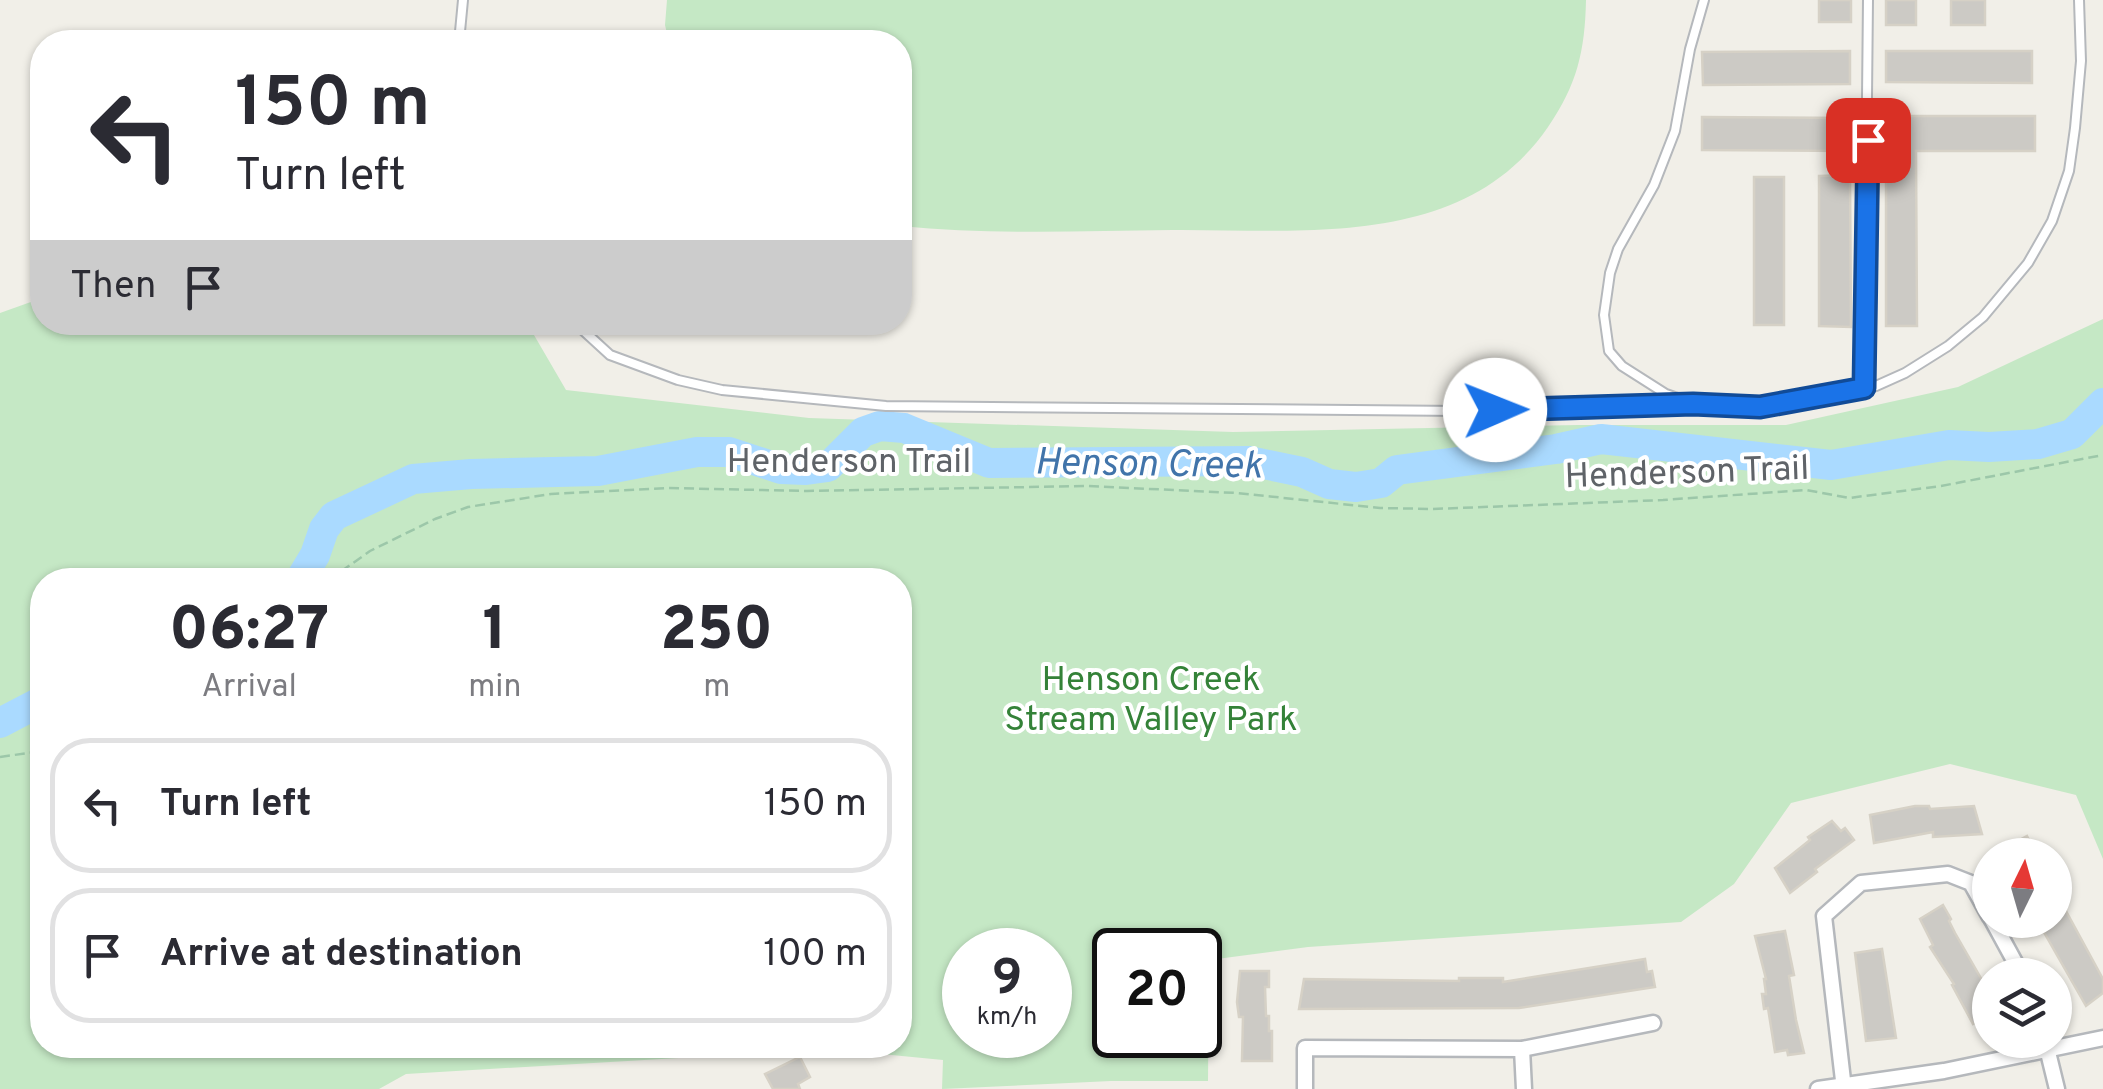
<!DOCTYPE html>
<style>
body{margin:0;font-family:Overpass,sans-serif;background:#f2f2f3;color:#2b2b33;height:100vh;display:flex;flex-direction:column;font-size:38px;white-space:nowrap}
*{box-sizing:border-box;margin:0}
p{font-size:32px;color:#7c7c81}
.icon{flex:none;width:55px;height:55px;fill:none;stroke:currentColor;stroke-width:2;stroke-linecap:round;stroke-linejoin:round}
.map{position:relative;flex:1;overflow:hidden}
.drawer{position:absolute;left:30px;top:568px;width:882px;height:490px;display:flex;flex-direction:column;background:#fff;border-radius:40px;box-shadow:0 2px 8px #0004}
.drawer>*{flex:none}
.hud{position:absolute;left:30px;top:30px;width:882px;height:305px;border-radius:40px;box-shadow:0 2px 8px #0004;background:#fff;color:#2b2b33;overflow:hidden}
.needle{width:65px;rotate:5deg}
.buttons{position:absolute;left:1972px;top:838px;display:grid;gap:20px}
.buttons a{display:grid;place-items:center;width:100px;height:100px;border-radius:50%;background:#fff;box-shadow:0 2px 8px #0004;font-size:50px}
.speed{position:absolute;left:942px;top:928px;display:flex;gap:20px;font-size:50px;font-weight:700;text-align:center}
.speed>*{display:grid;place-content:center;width:130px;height:130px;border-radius:50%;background:#fff;box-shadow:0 2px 8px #0004;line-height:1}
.speed small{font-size:25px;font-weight:400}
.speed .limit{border:5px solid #111;border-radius:15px;background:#fff;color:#111}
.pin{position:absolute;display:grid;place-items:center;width:85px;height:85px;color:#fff;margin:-42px;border-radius:20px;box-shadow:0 5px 15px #0006}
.me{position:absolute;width:110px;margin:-55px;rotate:89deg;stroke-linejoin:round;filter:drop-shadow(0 0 8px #0008)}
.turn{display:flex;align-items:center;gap:35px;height:210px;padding:0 40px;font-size:45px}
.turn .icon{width:130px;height:130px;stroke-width:2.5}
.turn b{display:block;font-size:70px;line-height:85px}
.then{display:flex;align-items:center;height:95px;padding:0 40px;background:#0003;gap:20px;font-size:38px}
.eta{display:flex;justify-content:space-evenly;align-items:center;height:170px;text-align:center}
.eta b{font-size:60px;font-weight:800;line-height:70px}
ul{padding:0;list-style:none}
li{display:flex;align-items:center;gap:30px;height:135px;margin:0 20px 15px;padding:0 20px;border:5px solid #e1e1e2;border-radius:40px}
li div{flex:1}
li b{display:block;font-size:38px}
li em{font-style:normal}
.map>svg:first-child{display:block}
.green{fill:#c5e8c5;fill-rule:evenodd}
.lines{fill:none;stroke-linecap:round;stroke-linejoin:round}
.river{stroke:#aadaff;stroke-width:30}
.building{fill:#cccac5;stroke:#d6d1c6;stroke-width:2.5}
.lane-casing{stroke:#b5b8bc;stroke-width:12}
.street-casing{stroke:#b5b8bc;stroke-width:19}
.path{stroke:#9cc7a9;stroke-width:2.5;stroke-dasharray:10 5;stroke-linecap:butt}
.lane{stroke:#fff;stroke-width:8}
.street{stroke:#fff;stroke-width:14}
.route-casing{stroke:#114b97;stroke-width:25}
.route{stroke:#1a73e8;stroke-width:18}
.labels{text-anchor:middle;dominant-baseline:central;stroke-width:8;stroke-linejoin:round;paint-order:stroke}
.street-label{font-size:35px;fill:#5f6368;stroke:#fff}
.park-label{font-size:35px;fill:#348238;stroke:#fff}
.water-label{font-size:38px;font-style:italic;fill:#4174aa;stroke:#fff}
</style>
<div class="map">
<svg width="2103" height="1089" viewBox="0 0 2103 1089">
<rect width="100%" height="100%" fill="#f1efe8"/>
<!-- green -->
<g class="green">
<path d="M667,0H1586C1585,51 1577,85 1548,127C1464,250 1302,229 1172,230C1082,231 990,235 900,226V42H669L665,25Z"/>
<path d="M42,298V322L527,323L566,390L809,418L1233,432L1578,425H1786L1958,387L2103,319V859L2076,795L1950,764L1791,803L1734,884L1681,922L1308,947L1209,960L1208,1081H1111L942,1089L943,1060L830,1049L406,1074L379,1089H0V313ZM900,580V1045H42V580ZM965,950H1050V1035H965ZM1200,950V1035H1115V950Z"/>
</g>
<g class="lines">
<!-- river -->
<g class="river">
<path d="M300,580L315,555L324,529L334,516L413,479L471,474L598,471L697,452H729L781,469L806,470L828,467L863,432L880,426L904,428L989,463L1249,461L1302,472L1329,484L1356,487L1381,483L1397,470L1556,449L1601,439L1831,465L1949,445L1989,447L2038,444L2072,434L2103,403"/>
<path d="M0,723L42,701"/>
</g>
</g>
<!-- building -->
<g class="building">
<rect x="1819" y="0" width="32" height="22"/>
<rect x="1886" y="0" width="30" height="25"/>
<rect x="1951" y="0" width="34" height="25"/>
<path d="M1850,51V84L1703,85L1702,52Z"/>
<path d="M1886,51H2032V83L1886,82Z"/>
<path d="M1886,116H2035V151H1916L1917,326H1886Z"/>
<path d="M1702,117L1851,118V151L1702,150Z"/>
<path d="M1850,175L1851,327L1819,326V176Z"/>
<rect x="1754" y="177" width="30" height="148"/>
<path d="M1915,806H1929L1930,809L1974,806L1982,834L1933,837V832L1874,843L1870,815Z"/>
<path d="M1832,821L1841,831L1845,828L1854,840L1815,869L1817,872L1790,893L1775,868L1810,840L1808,837Z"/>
<path d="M2027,836L2037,855H1992Z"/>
<path d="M1943,905L1951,919L1949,921L1955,933L1990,994V1014L1973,1024L1952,985L1954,984L1930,947L1933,945L1920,919Z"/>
<path d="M2066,911L2103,979V993L2086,1006L2037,920H2055Z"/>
<path d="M1785,931L1794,975L1789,976L1796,1020L1804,1053L1788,1055L1787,1050L1775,1052L1768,1008L1764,1009L1762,994H1766L1764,979H1766L1755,936Z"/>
<path d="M1882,949L1896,1038L1866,1041L1855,953Z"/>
<path d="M1645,959L1647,972L1652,971L1655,987L1519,1008L1299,1009L1304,979L1459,981V978H1503V982Z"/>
<path d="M1240,971H1269V987H1265L1266,1016H1269V1031H1272V1061H1242L1243,1017H1239L1237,1002Z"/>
<path d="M800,1057L810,1077L798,1084L800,1089H773L765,1074Z"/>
</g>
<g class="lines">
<defs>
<g id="lane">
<path d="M459,42L463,0"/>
<path d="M574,322L610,355L678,380L722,390L886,406L1461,411L1693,404L1760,407L1876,386L1905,373L1948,346L1983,317L2028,263L2052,221L2069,171L2075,128L2081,61L2079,0"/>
<path d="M1864,388L1868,0"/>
<path d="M1689,402L1666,394L1622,366L1609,351L1604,315L1610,273L1618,249L1654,185L1675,131L1690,49L1704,0"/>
</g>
<g id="street">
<path d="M1992,920L2022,975"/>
<path d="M2045,1040L2057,1089"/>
<path d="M1522,1049L1524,1089"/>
<path d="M1305,1089V1048L1522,1049L1653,1023"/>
<path d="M1818,1089L1944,1071L2103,1038"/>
<path d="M1844,1089L1824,916L1861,883L1948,874L1971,883L1990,917"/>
</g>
</defs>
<!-- lane casing -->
<use href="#lane" class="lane-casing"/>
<!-- street casing -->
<use href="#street" class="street-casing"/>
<!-- path -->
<g class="path">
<path d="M329,580L370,551L435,519L468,507L551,494L668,488L807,491L1087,486L1237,493L1380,508L1433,509L1663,500L1806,490L1849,498L1941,486L2103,455"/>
<path d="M0,757L42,751"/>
</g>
<!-- lane -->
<use href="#lane" class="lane"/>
<!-- street -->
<use href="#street" class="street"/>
</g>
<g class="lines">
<defs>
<path id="route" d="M1495,410L1693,404L1760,407L1864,388L1868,140"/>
</defs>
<!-- route casing -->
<use href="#route" class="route-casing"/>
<!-- route -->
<use href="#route" class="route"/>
</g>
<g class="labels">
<!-- street labels -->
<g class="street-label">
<text x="849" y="463">Henderson Trail</text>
<text transform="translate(1687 474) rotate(-2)">Henderson Trail</text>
</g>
<!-- park labels -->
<g class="park-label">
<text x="1151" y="681">Henson Creek<tspan x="1151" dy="40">Stream Valley Park</tspan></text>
</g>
<!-- water labels -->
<g class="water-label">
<text transform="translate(1148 466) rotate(1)">Henson Creek</text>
</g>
</g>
</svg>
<div class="buttons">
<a><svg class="needle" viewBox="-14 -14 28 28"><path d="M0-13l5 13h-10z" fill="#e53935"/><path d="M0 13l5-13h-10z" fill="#7c7c81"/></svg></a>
<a><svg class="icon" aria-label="layers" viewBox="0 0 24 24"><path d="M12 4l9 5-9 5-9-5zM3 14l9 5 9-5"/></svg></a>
</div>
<div class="speed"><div>9<small>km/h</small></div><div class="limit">20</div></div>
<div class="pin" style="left:1868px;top:140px;background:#d93025"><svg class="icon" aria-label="arrive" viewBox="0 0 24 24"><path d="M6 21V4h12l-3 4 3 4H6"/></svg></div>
<svg class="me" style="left:1495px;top:410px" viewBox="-20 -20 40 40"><circle r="19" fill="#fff"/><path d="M0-13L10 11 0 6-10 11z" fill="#1a73e8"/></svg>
<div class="hud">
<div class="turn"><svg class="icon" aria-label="left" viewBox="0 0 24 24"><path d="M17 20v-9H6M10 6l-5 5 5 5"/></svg><div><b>150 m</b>Turn left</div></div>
<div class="then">Then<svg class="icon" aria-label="arrive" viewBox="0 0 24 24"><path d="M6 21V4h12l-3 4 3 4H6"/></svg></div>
</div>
<section class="drawer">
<div class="eta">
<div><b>06:27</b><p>Arrival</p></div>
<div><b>1</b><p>min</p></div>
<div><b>250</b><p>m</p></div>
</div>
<ul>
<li><svg class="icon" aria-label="left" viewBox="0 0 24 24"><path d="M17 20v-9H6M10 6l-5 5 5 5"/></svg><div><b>Turn left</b></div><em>150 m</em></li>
<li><svg class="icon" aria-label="arrive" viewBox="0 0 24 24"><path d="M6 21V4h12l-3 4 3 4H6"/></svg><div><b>Arrive at destination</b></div><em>100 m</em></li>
</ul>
</section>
</div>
